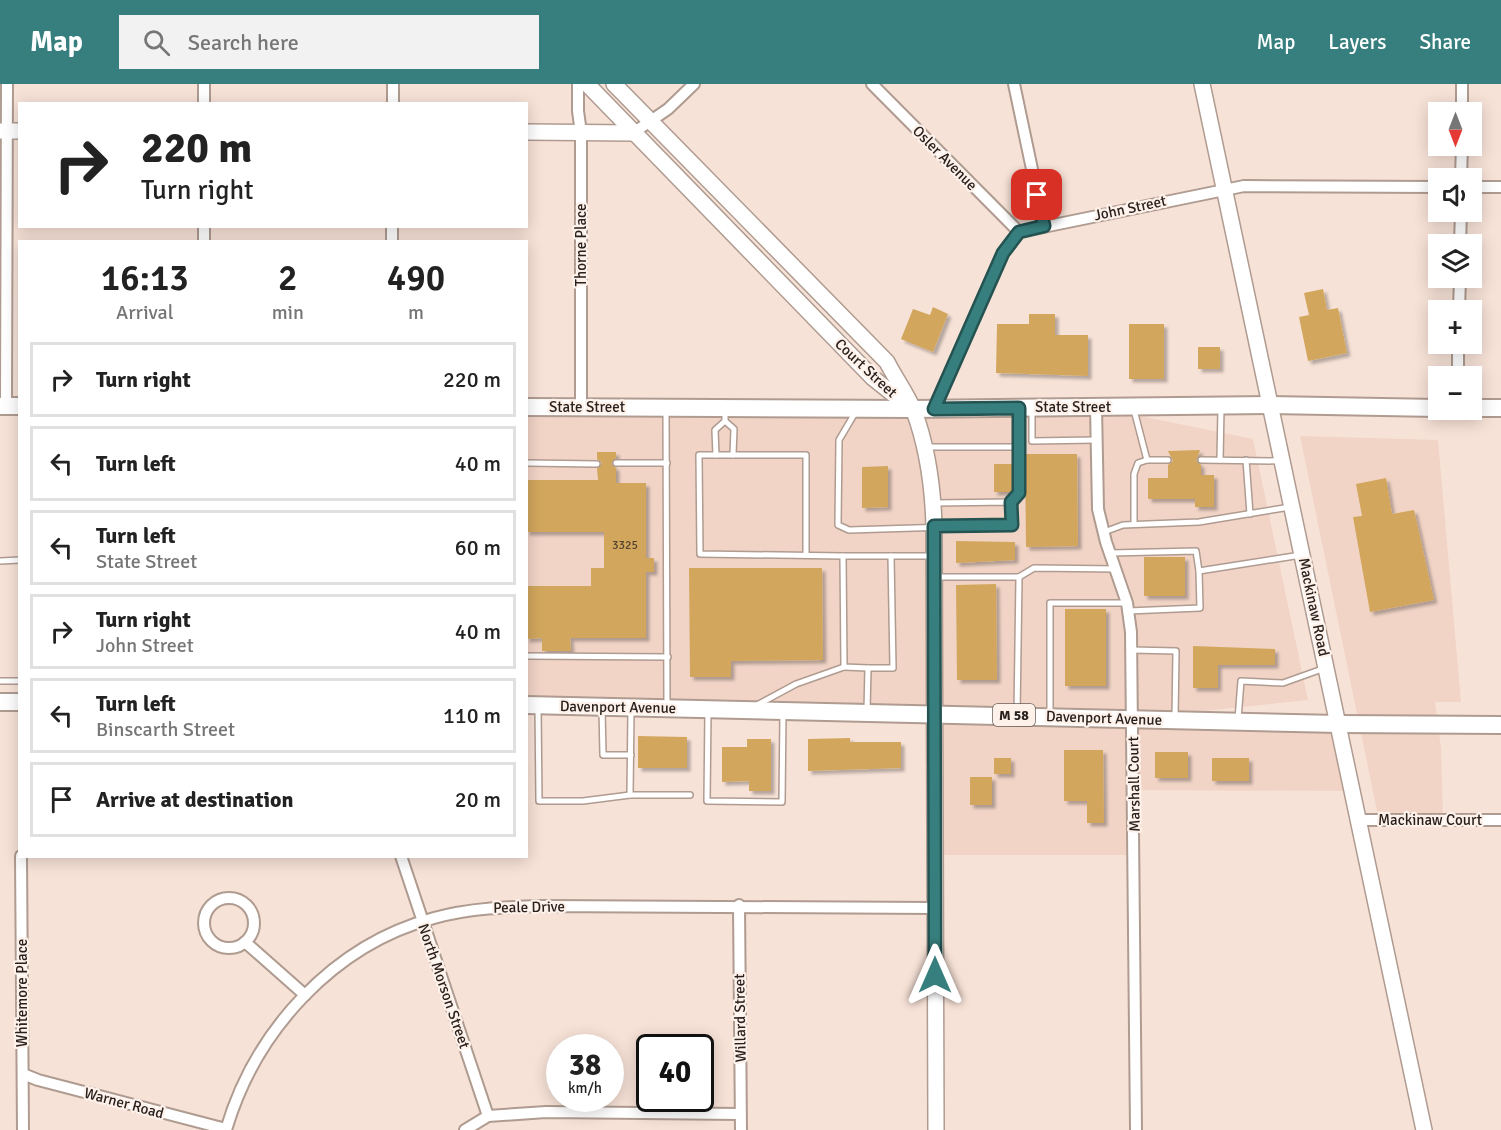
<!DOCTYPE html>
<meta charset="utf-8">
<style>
body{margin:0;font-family:Signika,sans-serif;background:#f2f2f2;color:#222;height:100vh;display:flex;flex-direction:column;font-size:22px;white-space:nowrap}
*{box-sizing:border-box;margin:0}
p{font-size:20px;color:#767676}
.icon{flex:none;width:33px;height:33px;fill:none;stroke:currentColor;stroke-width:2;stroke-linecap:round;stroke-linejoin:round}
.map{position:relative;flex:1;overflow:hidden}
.details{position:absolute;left:18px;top:156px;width:510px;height:618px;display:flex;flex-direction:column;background:#fff;border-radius:0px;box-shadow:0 3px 15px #0003}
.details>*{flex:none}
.guide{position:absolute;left:18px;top:18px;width:510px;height:126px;border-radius:0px;box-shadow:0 3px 15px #0003;background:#fff;color:#222;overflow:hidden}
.needle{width:39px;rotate:180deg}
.controls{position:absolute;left:1428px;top:18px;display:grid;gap:12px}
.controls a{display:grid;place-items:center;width:54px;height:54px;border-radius:0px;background:#fff;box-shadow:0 3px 15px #0003;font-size:30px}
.speed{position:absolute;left:546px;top:950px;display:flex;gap:12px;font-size:30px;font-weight:700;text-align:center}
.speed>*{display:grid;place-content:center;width:78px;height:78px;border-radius:50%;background:#fff;box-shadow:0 3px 15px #0003;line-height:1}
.speed small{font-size:15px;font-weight:400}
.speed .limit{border:3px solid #111;border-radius:9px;background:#fff;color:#111}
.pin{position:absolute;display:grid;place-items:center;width:51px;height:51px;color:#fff;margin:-26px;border-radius:12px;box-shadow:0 3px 9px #0006}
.me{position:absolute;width:66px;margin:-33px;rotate:0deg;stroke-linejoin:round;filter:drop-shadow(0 0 4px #0008)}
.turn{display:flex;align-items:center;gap:21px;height:126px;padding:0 24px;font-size:27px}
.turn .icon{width:78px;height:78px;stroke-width:2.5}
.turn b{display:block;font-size:42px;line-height:51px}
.eta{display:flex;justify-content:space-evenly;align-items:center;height:102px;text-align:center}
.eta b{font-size:36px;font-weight:600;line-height:42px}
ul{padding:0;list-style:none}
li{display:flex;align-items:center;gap:18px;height:75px;margin:0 12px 9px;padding:0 12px;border:3px solid #e0e0e0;border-radius:0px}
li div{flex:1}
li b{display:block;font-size:22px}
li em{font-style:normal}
header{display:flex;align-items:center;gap:36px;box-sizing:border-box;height:84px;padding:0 30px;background:#377f7e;color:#fff}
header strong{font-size:28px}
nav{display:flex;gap:33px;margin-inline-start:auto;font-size:21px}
.search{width:420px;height:54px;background:#f2f2f2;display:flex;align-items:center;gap:15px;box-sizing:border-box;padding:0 21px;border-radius:0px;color:#767676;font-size:22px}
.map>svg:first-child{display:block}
.built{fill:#f1d4c6}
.building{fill:#d2a75d;filter:url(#shadow)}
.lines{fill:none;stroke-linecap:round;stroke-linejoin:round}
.lane-casing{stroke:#af9b90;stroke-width:8}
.street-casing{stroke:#af9b90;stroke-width:14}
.secondary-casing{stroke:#af9b90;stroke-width:18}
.primary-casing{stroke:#af9b90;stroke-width:20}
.lane{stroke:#fff;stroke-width:5}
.street{stroke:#fff;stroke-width:10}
.secondary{stroke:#fff;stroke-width:15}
.primary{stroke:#fff;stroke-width:16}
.route-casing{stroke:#245352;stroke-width:15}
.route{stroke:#377f7e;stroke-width:10}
.labels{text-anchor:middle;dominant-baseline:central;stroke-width:4.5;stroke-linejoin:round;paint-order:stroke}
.number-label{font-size:12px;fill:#53422d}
.shield{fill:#fef1ea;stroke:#695f5a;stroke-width:1.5}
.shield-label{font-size:14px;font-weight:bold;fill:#29211d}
.street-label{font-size:15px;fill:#29211d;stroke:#fef1ea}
</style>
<header>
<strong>Map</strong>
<div class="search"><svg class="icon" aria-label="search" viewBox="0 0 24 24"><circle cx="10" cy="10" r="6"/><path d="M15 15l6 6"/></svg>Search here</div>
<nav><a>Map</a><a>Layers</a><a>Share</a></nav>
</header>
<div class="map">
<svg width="1501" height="1046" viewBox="0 0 1501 1046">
<defs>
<filter id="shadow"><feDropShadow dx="3.5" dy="3.5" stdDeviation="1.5" flood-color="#0004"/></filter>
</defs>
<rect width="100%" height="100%" fill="#f7e2d7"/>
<!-- built -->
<g class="built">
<path d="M527,323H1096L1253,355L1308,616L1140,634L1339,640L1353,707L1134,706V771H935L934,629L527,621Z"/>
<path d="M1300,352L1438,356L1461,618H1435L1441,664L1443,736L1377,727Z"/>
</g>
<!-- building -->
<g class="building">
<path d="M1323,205L1327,226L1338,224L1347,269L1308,277L1299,233L1309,231L1304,209Z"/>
<path d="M933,223L948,230L933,268L901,255L913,225L930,231Z"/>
<path d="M1029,230H1055V251H1088V292L996,289L997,240H1029Z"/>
<rect x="1129" y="240" width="35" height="55"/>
<rect x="1198" y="263" width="22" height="22"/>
<path d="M1200,366L1196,377L1201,381V391H1214V423H1195V415H1148V394H1168V381L1173,377L1168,367Z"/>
<path d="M597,368H616V374L611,380L616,384V399H646V474H654V488H646V554H570L571,567H542V554L526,555V502H591V484H604V448H526V396H598L597,385L602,379L597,375Z"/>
<path d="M1025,370H1077L1078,462L1026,463Z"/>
<path d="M994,380H1014L1013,408H994Z"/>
<path d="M888,382V423L862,424V383Z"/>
<path d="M1386,394L1392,430L1414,426L1434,516L1370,528L1353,433L1362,432L1356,400Z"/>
<path d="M956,457L1015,458V476L956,479Z"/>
<rect x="1144" y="473" width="41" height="39"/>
<path d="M689,484H822L823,576L731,577V593H690Z"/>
<path d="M996,500L997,596H957L956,501Z"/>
<rect x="1065" y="525" width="41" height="77"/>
<path d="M1193,562L1275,565V581H1218V604H1193Z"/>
<path d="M638,652L687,653V684H638Z"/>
<path d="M850,654V658H901V684L808,687V655Z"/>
<path d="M747,655H771V707H749V697L722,698V663H747Z"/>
<path d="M1064,666H1103L1104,739H1087V717H1064Z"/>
<rect x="1155" y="668" width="33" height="26"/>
<rect x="994" y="674" width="17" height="16"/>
<rect x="1212" y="674" width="37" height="23"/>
<rect x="970" y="693" width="22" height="28"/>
</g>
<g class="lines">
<defs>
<g id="lane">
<path d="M666,325L667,622"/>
<path d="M725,326V337L734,345L733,371"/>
<path d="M1134,326L1147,376"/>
<path d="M1032,327V357L1096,356"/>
<path d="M855,329L839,356L838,441L849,446L1012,441L1011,418L934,419"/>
<path d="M926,363H1019V327"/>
<path d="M716,371L715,346L725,337"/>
<path d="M1201,376L1280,377"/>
<path d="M1220,376L1221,324"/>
<path d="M1246,376L1250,430"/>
<path d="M526,379L597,380"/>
<path d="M616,379H667"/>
<path d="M1011,418L1019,409V363"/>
<path d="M1134,440V390L1138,379L1147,376H1168"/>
<path d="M1104,448L1123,441L1199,438L1290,423"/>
<path d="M1111,469L1196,467L1199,487"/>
<path d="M806,471V371H699L700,470L843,472"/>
<path d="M0,477L20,476"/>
<path d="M937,493H1019L1017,630"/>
<path d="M1019,493L1034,484L1117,485"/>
<path d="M1128,527L1200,524L1199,487L1301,471"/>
<path d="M1131,566L1176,567L1175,634"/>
<path d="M526,572L668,573"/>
<path d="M868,584L844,583L843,472H891"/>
<path d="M0,597H20"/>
<path d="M757,621L796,600L844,583"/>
<path d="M538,624L539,717H583L630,711"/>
<path d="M602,625L603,671H631"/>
<path d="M631,625L630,711H690"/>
<path d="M867,626L868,584H893L891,472H931"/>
<path d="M708,627L707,717L782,718L783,629"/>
<path d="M1050,631V519H1126"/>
<path d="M1238,635L1241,597L1283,599L1325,584"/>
</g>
<g id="street">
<path d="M393,0V20"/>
<path d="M578,0V27L581,49V323"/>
<path d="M872,0L1019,148"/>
<path d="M1014,0L1044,142"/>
<path d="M204,20V0"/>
<path d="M1462,28V0"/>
<path d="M633,49L668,25L694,0"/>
<path d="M1461,94L1462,62"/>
<path d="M1472,103H1501"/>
<path d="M204,158V142"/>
<path d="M392,158V142"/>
<path d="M1460,160L1461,128"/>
<path d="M1459,226L1460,194"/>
<path d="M1458,292V260"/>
<path d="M6,322L7,0"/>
<path d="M1096,323L1098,425L1106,458L1127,519L1131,548L1136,1046"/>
<path d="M934,325L1003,169L1019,148L1244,102L1438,103"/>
<path d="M1360,736H1501"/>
<path d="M21,772L23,1046"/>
<path d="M401,772L488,1032"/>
<circle cx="229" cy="839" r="25"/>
<path d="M739,821L741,1046"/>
<path d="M245,858L305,911"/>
<path d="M23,990L38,996L226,1045"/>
<path d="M226,1046C255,947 333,861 434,834C470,824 506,823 543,822L935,824"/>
<path d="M465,1046L488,1032L546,1028L740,1030"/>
</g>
<g id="secondary">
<path d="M587,0L873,294L908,322"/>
<path d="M614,0L887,278C895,294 907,310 914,327C928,365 933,403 934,443L936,1046"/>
<path d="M1202,0L1424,1046"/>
<path d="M0,47H20"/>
<path d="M526,48L633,49"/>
</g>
<g id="primary">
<path d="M0,322H20"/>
<path d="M526,323L913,325L1270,321L1438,324"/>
<path d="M1472,324H1501"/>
<path d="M0,618H20"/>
<path d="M526,621L1339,640L1501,641"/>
</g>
</defs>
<!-- lane casing -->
<use href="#lane" class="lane-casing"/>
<!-- street casing -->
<use href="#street" class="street-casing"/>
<!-- secondary casing -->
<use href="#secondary" class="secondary-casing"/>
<!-- primary casing -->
<use href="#primary" class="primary-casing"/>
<!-- lane -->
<use href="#lane" class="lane"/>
<!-- street -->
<use href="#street" class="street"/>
<!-- secondary -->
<use href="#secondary" class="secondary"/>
<!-- primary -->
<use href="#primary" class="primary"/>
</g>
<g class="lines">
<defs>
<path id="route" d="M935,891L934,442L1012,441L1011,418L1019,409V324L934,325L1003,169L1019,148L1044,142L1037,111"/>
</defs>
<!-- route casing -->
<use href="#route" class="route-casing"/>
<!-- route -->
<use href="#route" class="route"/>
</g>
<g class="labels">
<!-- number labels -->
<g class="number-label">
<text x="625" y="461">3325</text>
</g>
<!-- shield labels -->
<rect class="shield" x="993" y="620" width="42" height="22" rx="4.5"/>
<g class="shield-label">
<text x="1014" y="631">M 58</text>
</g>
<!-- street labels -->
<g class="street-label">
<text transform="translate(945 74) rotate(45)">Osler Avenue</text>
<text transform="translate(1130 124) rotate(-12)">John Street</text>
<text transform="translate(581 161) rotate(-90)">Thorne Place</text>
<text transform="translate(866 284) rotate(43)">Court Street</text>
<text x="587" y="323">State Street</text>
<text x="1073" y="323">State Street</text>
<text transform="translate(1314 523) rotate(78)">Mackinaw Road</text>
<text transform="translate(618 623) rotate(1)">Davenport Avenue</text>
<text transform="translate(1104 634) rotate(2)">Davenport Avenue</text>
<text transform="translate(1134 700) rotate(-91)">Marshall Court</text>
<text x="1430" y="736">Mackinaw Court</text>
<text transform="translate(529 823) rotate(-1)">Peale Drive</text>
<text transform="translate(444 902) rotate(71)">North Morson Street</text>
<text transform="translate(22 909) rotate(-90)">Whitemore Place</text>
<text transform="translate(740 934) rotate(-91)">Willard Street</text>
<text transform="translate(124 1019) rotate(15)">Warner Road</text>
</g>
</g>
</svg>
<div class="controls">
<a><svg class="needle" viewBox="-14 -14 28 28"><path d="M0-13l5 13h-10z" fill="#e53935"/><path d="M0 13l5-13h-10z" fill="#767676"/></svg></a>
<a><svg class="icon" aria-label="sound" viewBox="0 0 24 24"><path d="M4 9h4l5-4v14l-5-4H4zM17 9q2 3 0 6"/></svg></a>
<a><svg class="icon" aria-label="layers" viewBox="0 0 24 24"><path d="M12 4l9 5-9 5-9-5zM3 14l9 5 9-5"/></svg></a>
<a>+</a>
<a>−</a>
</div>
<div class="speed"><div>38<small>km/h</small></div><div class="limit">40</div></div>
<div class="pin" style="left:1037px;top:111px;background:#d93025"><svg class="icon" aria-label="arrive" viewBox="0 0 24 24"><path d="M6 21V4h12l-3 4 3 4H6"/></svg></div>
<svg class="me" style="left:935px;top:891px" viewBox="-20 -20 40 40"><path d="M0-17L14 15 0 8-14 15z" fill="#377f7e" stroke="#fff" stroke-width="4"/></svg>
<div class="guide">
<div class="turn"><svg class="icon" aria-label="right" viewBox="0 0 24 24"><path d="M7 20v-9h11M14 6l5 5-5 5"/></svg><div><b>220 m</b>Turn right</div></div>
</div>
<section class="details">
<div class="eta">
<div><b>16:13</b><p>Arrival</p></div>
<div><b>2</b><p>min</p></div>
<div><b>490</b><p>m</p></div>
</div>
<ul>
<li><svg class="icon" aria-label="right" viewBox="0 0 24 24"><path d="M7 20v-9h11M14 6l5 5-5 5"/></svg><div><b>Turn right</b></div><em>220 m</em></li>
<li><svg class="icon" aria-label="left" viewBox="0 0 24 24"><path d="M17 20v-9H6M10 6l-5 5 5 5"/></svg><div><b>Turn left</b></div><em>40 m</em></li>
<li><svg class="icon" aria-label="left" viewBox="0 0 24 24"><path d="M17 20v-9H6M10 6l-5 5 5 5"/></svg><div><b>Turn left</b><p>State Street</p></div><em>60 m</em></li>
<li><svg class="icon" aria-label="right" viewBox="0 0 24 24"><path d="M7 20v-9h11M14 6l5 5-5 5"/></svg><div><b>Turn right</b><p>John Street</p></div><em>40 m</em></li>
<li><svg class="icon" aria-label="left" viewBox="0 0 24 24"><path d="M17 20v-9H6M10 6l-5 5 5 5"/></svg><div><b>Turn left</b><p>Binscarth Street</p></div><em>110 m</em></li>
<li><svg class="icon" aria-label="arrive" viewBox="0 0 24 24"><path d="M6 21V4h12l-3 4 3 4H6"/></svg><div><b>Arrive at destination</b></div><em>20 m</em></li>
</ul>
</section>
</div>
